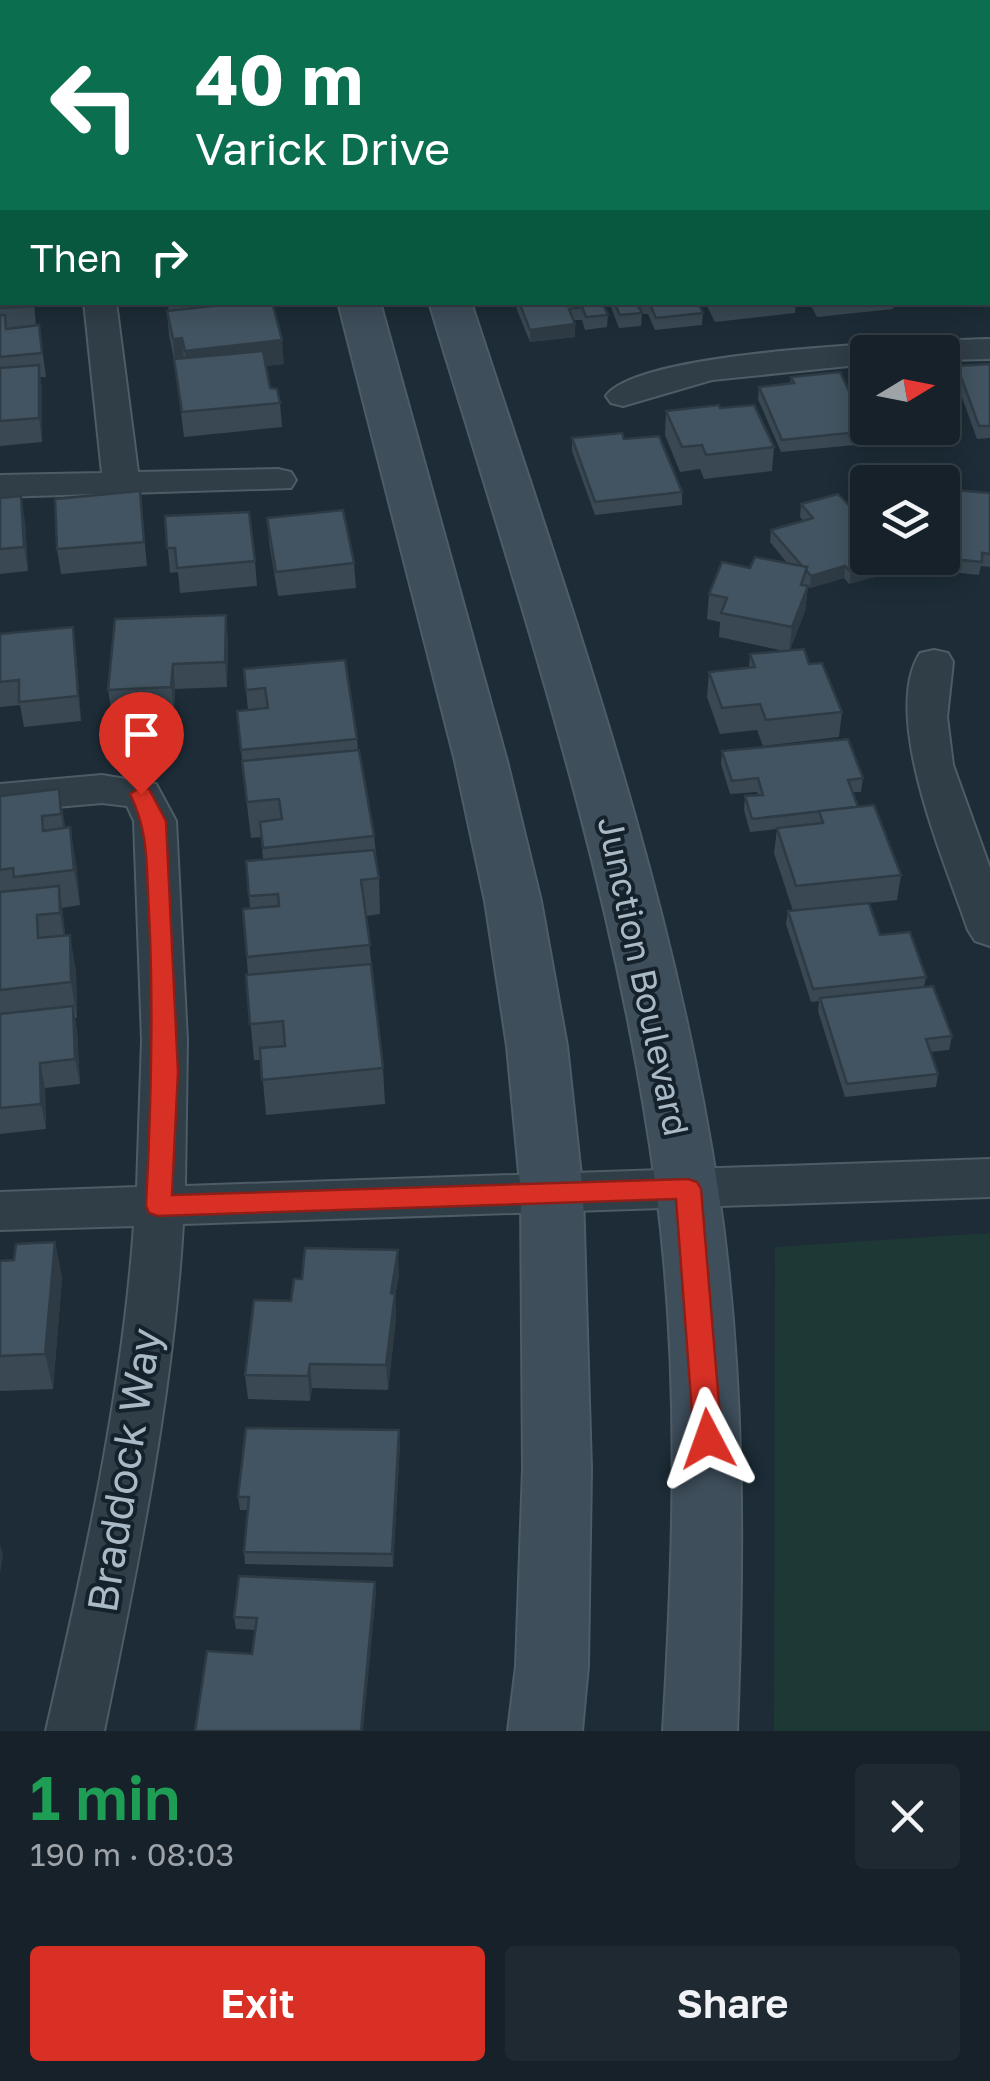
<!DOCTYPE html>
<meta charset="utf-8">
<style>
body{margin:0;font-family:"Golos Text",sans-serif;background:#1f2931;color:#f1f3f6;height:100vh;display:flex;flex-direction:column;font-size:38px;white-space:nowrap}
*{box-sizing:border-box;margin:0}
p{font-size:32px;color:#9ea3a8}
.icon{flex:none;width:55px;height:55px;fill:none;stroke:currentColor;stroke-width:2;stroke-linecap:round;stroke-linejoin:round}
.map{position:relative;height:1731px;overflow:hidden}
.details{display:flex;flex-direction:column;background:#162129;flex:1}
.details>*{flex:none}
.hud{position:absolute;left:0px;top:0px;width:990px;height:305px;box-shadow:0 5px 25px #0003,0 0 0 2px #353e46;background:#0b6e4f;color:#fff;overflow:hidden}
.needle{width:65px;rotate:80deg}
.buttons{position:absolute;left:850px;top:335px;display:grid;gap:20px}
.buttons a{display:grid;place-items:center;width:110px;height:110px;border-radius:10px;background:#162129;box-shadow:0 5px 25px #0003,0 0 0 2px #353e46;font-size:50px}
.pin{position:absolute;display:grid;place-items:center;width:85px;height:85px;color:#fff;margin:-102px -42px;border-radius:50% 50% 50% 0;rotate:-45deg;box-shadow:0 0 10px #0007}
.pin .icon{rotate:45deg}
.me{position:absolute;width:110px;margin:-55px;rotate:356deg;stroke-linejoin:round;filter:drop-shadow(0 0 8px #0008)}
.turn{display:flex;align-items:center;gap:35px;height:210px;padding:0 30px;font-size:45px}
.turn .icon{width:130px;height:130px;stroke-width:2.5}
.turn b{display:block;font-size:70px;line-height:85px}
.then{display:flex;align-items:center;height:95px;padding:0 30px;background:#0003;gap:20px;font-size:38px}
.round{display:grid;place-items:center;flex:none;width:105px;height:105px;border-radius:10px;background:#1f2931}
.summary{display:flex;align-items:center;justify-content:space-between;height:170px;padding:0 30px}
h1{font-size:60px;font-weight:600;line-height:75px;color:#1e9e55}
.button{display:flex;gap:20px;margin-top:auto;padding:20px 30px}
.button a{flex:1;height:115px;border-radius:10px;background:#d93025;color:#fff;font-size:40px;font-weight:600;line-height:115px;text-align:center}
.button a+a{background:#1f2931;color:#f1f3f6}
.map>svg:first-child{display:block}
.green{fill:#1e3836}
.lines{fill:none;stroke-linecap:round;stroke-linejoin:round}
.minor-casing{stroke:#4d5c65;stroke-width:4}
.secondary-casing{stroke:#4d5c65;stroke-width:4}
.minor{fill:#303e47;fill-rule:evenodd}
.secondary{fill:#3e4e5b;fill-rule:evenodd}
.wall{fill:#394853}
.shaded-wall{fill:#2e3b44}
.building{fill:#425461;stroke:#2e3b44;stroke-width:2.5}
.route{fill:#d93025;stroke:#8d1f18;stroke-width:2.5}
.labels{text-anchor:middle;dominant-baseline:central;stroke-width:8;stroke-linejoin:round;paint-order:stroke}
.street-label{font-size:35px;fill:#a9b9c5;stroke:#16222b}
.near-street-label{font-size:42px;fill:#a9b9c5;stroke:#16222b}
</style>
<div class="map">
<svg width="990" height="1731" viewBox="0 0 990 1731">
<rect width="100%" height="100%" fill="#1d2c37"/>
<!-- green -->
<path class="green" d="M990,1233V1731H774L775,1247Z"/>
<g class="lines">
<defs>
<g id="minor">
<path d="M49,0H77V2H50Z"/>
<path d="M562,0H590L591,2H564Z"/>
<path d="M937,0H965L966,2H939Z"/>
<path d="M988,74L990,75V107L988,106Z"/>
<rect x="988" y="132" width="2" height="18"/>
<path d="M0,250L2,251V270H0Z"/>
<path d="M84,302H116L138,472L278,469L291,472L296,480L291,488L0,497V475L102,473Z"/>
<path d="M990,339V359L942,360V352H868V364L712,380L623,406L611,403L606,396C639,349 926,341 990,339Z"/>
<path d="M934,650L948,653L953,662L947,717L953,765L990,868V946L975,941L968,930C946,864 880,716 920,653Z"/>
<path d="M102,775L156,784L176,821L187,1040L185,1186L990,1159V1197L183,1224C173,1395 138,1564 104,1731H46C84,1565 122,1396 134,1226L0,1230V1192L137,1187L142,1040L134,821L127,806L102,803L0,812V784Z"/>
</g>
<g id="secondary">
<path d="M259,0H295L296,2H260Z"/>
<path d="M337,0H373L374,2H338Z"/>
<path d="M338,302H380L507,761L541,901L567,1046L583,1194L591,1469L588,1666L582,1731H508L516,1666L523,1469L521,1194L507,1046L485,901L455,761Z"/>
<path d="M429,302H471C566,594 672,884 718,1189C745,1368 744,1550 737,1731H663C674,1550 680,1368 656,1188C616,884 517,594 429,302Z"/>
</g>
</defs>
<!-- minor casing -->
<use href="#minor" class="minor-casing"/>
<!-- secondary casing -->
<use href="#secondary" class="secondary-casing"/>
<!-- minor -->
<use href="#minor" class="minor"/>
<!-- secondary -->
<use href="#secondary" class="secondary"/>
</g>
<!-- wall -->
<g class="wall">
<path d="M636,0H718L719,2H637Z"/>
<rect x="0" y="22" width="2" height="201"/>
<path d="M0,263L34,302L36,326L39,325L46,377H40L42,389V442L0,446Z"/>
<path d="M167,302H272L284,364L266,366L270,388L280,403L282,427L184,437L174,359L169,335L167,311H169Z"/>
<path d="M514,302H602L608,315L607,327L585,330L582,320H574L575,324V337L530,342Z"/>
<path d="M609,302H698L703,313L702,325L655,330L648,314H642L641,326L619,328Z"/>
<path d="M705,302H796L795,313L715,322Z"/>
<path d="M809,302H894L893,309L817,317Z"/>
<path d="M935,302H984V305L936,306Z"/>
<path d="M990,364V438L977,439L955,378L957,366Z"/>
<path d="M868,368V418L854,393L857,369Z"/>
<path d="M791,377L868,431L866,444L781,452L758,399L759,387L790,384Z"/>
<path d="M720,408L774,447L772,471L704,479L700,469L680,472L665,435L666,411Z"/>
<path d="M572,438L624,439L682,492V505L595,515L572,451Z"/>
<path d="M140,491L147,566L61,574L57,549Z"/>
<path d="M990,493V567L981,566L979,575L925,569L926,558H942Z"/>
<path d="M0,498L25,521L28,571L0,574Z"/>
<path d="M801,504L898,558L896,571L849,584L844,578L810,588L806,584V586H808L805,611L790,650L809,664L842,712L839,737L763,746L757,730L720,734L707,697L709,672L749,668L750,654L784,651L719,637L720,622L707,619L709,594L750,568L788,564L770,542L771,530L803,520L800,517Z"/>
<path d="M165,516L255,561L257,586L180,593L178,572L170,573Z"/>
<path d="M267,518L354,563L356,588L278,596L269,542Z"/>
<path d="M0,634L76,652L81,721L24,727L20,705L0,707Z"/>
<path d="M228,640L227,687L175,689L174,712L112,715L108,690Z"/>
<path d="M244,669L357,739L358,750L374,836L379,878L380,914L366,916L383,1068L385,1104L266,1115L261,1060H254L246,975H248L243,909H250L246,861L263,860L261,837L251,838L246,797L237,711L248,710Z"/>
<path d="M722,751L863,778L861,792H852L858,807L901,875L897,900L869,903L880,935L926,977L924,987L952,1036L949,1050L930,1052L938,1074L936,1087L845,1097L818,1011L819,1001L811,1002L786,924L788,911H793L774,853L777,829L750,832L744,810L745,796L758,795L757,792L730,794L721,764Z"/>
<path d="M59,789L65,828L76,863L80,905L62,908L65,935L76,971L77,1018H75L77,1031L80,1084L45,1088L46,1129L0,1134V796Z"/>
<path d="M55,1242L62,1278L53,1389L0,1391V1261L14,1260Z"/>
<path d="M399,1275L395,1296L396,1318L388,1390L312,1388L310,1401L248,1399L245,1375L291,1301Z"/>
<path d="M400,1443L393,1567L245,1564L244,1552L248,1510H240L238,1497Z"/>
<path d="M375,1582L376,1595L252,1654L255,1630L236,1629L234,1617Z"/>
</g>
<!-- shaded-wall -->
<g class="shaded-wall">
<rect x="0" y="199" width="2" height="24"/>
<path d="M575,324V337L530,342V330Z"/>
<path d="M182,338L184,362L175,363L173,339Z"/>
<path d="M282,340L284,364L188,375L185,351Z"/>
<path d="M39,365L42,389V442L39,418Z"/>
<path d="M959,395L956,419L942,421V397Z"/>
<path d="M21,496L25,521L28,571L24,547Z"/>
<path d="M898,558L896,571L849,584L851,572Z"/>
<path d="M845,566L844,578L810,588L811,576Z"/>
<path d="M808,586L805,611L789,652L792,627Z"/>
<path d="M226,615L228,640L227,687L225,662Z"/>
<path d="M73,627L76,652L81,721L78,696Z"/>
<path d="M173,664L175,689L174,712L171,687Z"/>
<path d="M59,789L65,825L67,849L61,814Z"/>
<path d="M70,827L76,863L80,905L74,870Z"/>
<path d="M59,886L64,922L66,949L60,913Z"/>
<path d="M70,935L76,971L77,1018L71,982Z"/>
<path d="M73,1006L77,1031L80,1084L75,1059Z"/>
<path d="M40,1063L45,1088L46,1129L41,1104Z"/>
<path d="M55,1242L62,1278L53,1389L45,1354Z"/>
<path d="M398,1250L399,1275L395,1296L396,1318L388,1390L386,1365L391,1293Z"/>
<path d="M310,1364L312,1388L310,1401L308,1376Z"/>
<path d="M399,1430L400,1443L393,1567L392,1554Z"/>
<path d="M0,1544L3,1555L0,1574Z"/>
<path d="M375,1582L376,1595L363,1731H361Z"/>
</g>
<!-- building -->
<g class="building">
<path d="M450,0H529L530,2H451Z"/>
<path d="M681,0H718L719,2H648Z"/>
<path d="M824,0H907V1L899,2H825Z"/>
<rect x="0" y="22" width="2" height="35"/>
<rect x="0" y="62" width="2" height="32"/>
<path d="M0,106H2V137L0,138Z"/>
<path d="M990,152V211H988V153Z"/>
<path d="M2,158V199H0V159Z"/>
<path d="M2,262V302H33V306L0,308V263Z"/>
<path d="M248,302H272L282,340L185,351L182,338L173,339L167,311Z"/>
<path d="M519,302H602L608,315L586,317L582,307L569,309L575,324L530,330Z"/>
<path d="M614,302H638L637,303L642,313L620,315Z"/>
<path d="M649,302H698L703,313L656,318Z"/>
<path d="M0,315H5L6,329L39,325L42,353L0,357Z"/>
<path d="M263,351L270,388L277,389L280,403L182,412L174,359Z"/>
<path d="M990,364V426H979L957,366Z"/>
<path d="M39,365V418L0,421V368Z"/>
<path d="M942,367L959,395L942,397Z"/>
<path d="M868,368V388L857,369Z"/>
<path d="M840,372L868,431L782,440L759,387L794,383L791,377Z"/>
<path d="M719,405L720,408L754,405L774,447L706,455L702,445L682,447L666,411Z"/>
<path d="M622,433L624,439L659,436L682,492L595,502L572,438Z"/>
<path d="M942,489L990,493V554L982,553V562L942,558Z"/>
<path d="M140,491L144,542L57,549L55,499Z"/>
<path d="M838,494L868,525V558H898L851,572L845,566L811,576L806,570L807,567H803L771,530L813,518L801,504Z"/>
<path d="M21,496L24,547L0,549V498Z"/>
<path d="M343,510L354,563L276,572L267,518Z"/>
<path d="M249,512L255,561L177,568L175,548H167L165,516Z"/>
<path d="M755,557L807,567L801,585L808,586L792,627L721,613L727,598L709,594L722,562L750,568Z"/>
<path d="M226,615L225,662L173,664L171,687L108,690L115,619Z"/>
<path d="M73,627L78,696L19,702V680L0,682V634Z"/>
<path d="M804,649L809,664L822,663L842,712L766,720L760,704L722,708L709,672L755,667L750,654Z"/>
<path d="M345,660L357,739L241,750L237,711L268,708L265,688L246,690L244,669Z"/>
<path d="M848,739L863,778L848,780L858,807L752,819L745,796L763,795L758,778L732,781L722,751Z"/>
<path d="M359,750L374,836L263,848L260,822L282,819L279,799L247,802L242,761Z"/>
<path d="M59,789L61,814L42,816L43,831L70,827L74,870L14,877L13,868L0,870V796Z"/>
<path d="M874,805L901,875L796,886L777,828L823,823L819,811Z"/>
<path d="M374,850L379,878L361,880L370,945L247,957L243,909L279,906L278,894L249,896L246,861Z"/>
<path d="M59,886L60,913L37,915L38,938L70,935L71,982L0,990V892Z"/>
<path d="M869,903L880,935L910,932L926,977L813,989L788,911Z"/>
<path d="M371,964L383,1068L262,1080L260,1048L285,1046L283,1021L250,1024L246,975Z"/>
<path d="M933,986L952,1036L926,1039L938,1074L847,1084L820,998Z"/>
<path d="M73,1006L75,1059L40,1063L41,1104L0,1108V1014Z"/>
<path d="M55,1242L45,1354L0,1356V1261L14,1260L16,1244Z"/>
<path d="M305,1248L398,1250L391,1293L395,1294L386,1365L310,1364L308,1376L245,1375L254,1300L291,1301L294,1279H302Z"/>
<path d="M246,1428L399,1430L392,1554L244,1552L249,1497H238Z"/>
<path d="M239,1576L375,1582L361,1731H195L207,1651L252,1654L257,1618L234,1617Z"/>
</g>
<!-- route -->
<path class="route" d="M141,787L149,789L166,821L178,1072L172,1195L688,1179L697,1182L701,1189L722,1439L718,1447L708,1451L698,1447L694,1439L676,1199L158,1216L149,1213L146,1206C151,1108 154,1012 149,914C146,870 150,834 130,794Z"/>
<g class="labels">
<!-- street labels -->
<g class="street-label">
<text transform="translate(644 976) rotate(78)">Junction Boulevard</text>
</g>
<!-- near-street labels -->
<g class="near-street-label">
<text transform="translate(123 1470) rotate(-81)">Braddock Way</text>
</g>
</g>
</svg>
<div class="buttons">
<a><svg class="needle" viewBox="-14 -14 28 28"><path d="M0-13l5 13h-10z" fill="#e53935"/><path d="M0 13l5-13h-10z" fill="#9ea3a8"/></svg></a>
<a><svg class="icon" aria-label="layers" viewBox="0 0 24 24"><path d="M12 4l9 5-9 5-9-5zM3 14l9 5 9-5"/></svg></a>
</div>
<div class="pin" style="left:141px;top:794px;background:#d93025"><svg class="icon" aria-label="arrive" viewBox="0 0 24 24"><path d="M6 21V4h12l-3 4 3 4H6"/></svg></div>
<svg class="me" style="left:708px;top:1439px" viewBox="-20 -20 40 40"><path d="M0-17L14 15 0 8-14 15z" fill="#d93025" stroke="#fff" stroke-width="4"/></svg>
<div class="hud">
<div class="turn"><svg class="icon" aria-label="left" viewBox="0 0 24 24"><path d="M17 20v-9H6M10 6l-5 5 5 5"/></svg><div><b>40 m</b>Varick Drive</div></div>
<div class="then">Then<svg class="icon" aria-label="right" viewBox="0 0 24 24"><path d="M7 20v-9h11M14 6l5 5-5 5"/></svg></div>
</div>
</div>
<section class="details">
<div class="summary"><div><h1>1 min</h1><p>190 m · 08:03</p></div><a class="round"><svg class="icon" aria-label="close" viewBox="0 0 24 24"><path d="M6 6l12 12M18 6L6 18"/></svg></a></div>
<div class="button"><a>Exit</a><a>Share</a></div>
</section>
